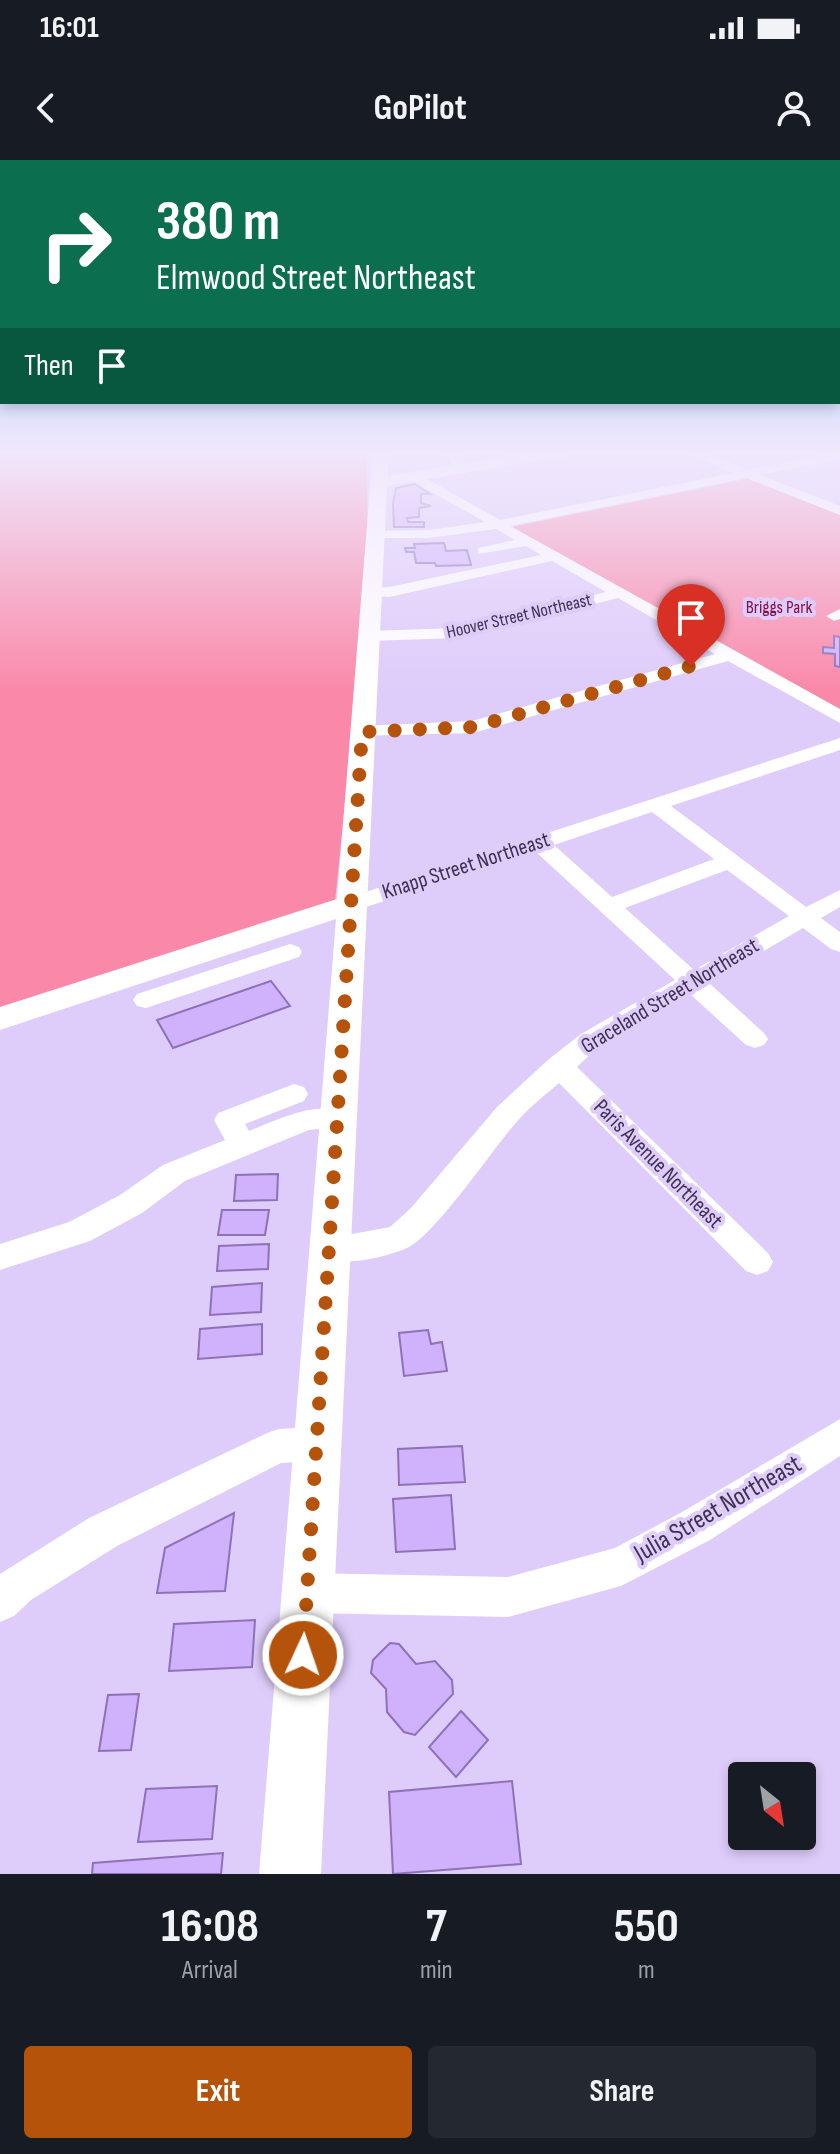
<!DOCTYPE html>
<style>
body{margin:0;font-family:"Sofia Sans Condensed",sans-serif;background:#242831;color:#f1f3f6;height:100vh;display:flex;flex-direction:column;font-size:30px;white-space:nowrap}
*{box-sizing:border-box;margin:0}
p{font-size:26px;color:#9ea1a6}
.icon{flex:none;width:44px;height:44px;fill:none;stroke:currentColor;stroke-width:2;stroke-linecap:round;stroke-linejoin:round}
.map{position:relative;height:1714px;overflow:hidden}
.panel{display:flex;flex-direction:column;background:#171b24;flex:1}
.panel>*{flex:none}
.top-card{position:absolute;left:0px;top:0px;width:840px;height:244px;box-shadow:0 4px 12px #0003;background:#0b6e4f;color:#fff;overflow:hidden}
.needle{width:52px;rotate:150deg}
.controls{position:absolute;left:728px;top:1602px;display:grid;gap:16px}
.controls a{display:grid;place-items:center;width:88px;height:88px;border-radius:8px;background:#171b24;box-shadow:0 4px 12px #0003;font-size:40px}
.pin{position:absolute;display:grid;place-items:center;width:68px;height:68px;color:#fff;margin:-82px -34px;border-radius:50% 50% 50% 0;rotate:-45deg;box-shadow:0 0 8px #0007}
.pin .icon{rotate:45deg}
.me{position:absolute;width:88px;margin:-44px;rotate:3deg;stroke-linejoin:round;filter:drop-shadow(0 0 6px #0008)}
.turn{display:flex;align-items:center;gap:28px;height:168px;padding:0 24px;font-size:36px}
.turn .icon{width:104px;height:104px;stroke-width:2.5}
.turn b{display:block;font-size:56px;line-height:68px}
.then{display:flex;align-items:center;height:76px;padding:0 24px;background:#0003;gap:16px;font-size:30px}
.eta{display:flex;justify-content:space-evenly;align-items:center;height:136px;text-align:center}
.eta b{font-size:48px;font-weight:700;line-height:56px}
.action{display:flex;gap:16px;margin-top:auto;padding:16px 24px}
.action a{flex:1;height:92px;border-radius:8px;background:#b45309;color:#fff;font-size:32px;font-weight:700;line-height:92px;text-align:center}
.action a+a{background:#242831;color:#f1f3f6}
.status{display:flex;justify-content:space-between;align-items:center;height:56px;padding:0 40px;background:#171b24;direction:ltr}
.status svg{height:22px;fill:currentColor}
header{display:flex;justify-content:space-between;align-items:center;height:104px;padding:0 24px;background:#171b24;font-size:36px;font-weight:700}
.map>svg:first-child{display:block}
.green{fill:#fa89a9}
.building{fill:#cfb1fc;stroke:#8e71b7;stroke-width:2}
.lines{fill:none;stroke-linecap:round;stroke-linejoin:round}
.minor{fill:#fff;fill-rule:evenodd}
.major{fill:#fff;fill-rule:evenodd}
.route{stroke:#b45309;stroke-width:14;stroke-dasharray:0 25.2}
.labels{text-anchor:middle;dominant-baseline:central;stroke-width:8;stroke-linejoin:round;paint-order:stroke}
.far-park-label{font-size:18px;fill:#840e41;stroke:#deccfa}
.far-street-label{font-size:18px;fill:#3d314f;stroke:#deccfa}
.street-label{font-size:22px;fill:#3d314f;stroke:#deccfa}
.near-street-label{font-size:26px;fill:#3d314f;stroke:#deccfa}
</style>
<div class="status"><b>16:01</b><svg viewBox="0 0 49 12"><path d="M0 12V9h3v3zM5 12V6h3v6zM10 12V3h3v9zM15 12V0h3v12zM26 1h20v11H26zM47 4h2v5h-2z"/></svg></div>
<header><svg class="icon" aria-label="back" viewBox="0 0 24 24"><path d="M15 5l-7 7 7 7"/></svg>GoPilot<svg class="icon" aria-label="person" viewBox="0 0 24 24"><circle cx="12" cy="8" r="4"/><path d="M4 21q1-7 8-7t8 7"/></svg></header>
<div class="map">
<svg width="840" height="1714" viewBox="0 0 840 1714">
<rect width="100%" height="100%" fill="#deccfa"/>
<!-- green -->
<g class="green">
<path d="M0,290H367L368,417L335,742L0,851Z"/>
<path d="M751,318L840,354V550L512,367Z"/>
</g>
<!-- building -->
<g class="building">
<path d="M415,324L430,334H421V343L431,346L419,348V357L407,358L408,362H424V367H394L393,344L396,328Z"/>
<path d="M444,383L446,391L467,390L471,405L436,406L435,403H416L414,392H406L405,388H415L414,384Z"/>
<path d="M834,476L840,477V507L835,506V494L823,493V487L834,488Z"/>
<path d="M271,821L290,846L173,888L157,860Z"/>
<path d="M278,1014L277,1040L234,1041L236,1015Z"/>
<path d="M222,1050H269L265,1075H218Z"/>
<path d="M269,1084L268,1109L217,1111L219,1086Z"/>
<path d="M262,1123L261,1152L210,1155L212,1127Z"/>
<path d="M262,1164V1194L198,1199L200,1169Z"/>
<path d="M428,1170L431,1184L442,1182L447,1211L404,1216L399,1173Z"/>
<path d="M462,1286L465,1322L399,1325L398,1289Z"/>
<path d="M451,1335L455,1389L396,1392L393,1339Z"/>
<path d="M234,1353L225,1431L157,1433L165,1388Z"/>
<path d="M255,1460L252,1507L169,1511L174,1464Z"/>
<path d="M390,1483L399,1484L416,1504L435,1501L452,1520L453,1534L415,1575L404,1572L387,1552L386,1529L371,1513L373,1500Z"/>
<path d="M139,1534L131,1590L99,1591L108,1535Z"/>
<path d="M461,1551L488,1580L456,1617L429,1587Z"/>
<path d="M512,1621L521,1704L393,1714L389,1632Z"/>
<path d="M217,1626L212,1679L138,1682L146,1629Z"/>
<path d="M223,1693L221,1714H92L93,1703Z"/>
</g>
<g class="lines">
<!-- minor -->
<g class="minor">
<path d="M445,290H457L465,310L463,313H455Z"/>
<path d="M681,290H697L748,310L840,291V299L760,315L840,346V355L746,318L510,366L840,549V563L728,501L473,573L355,576L353,572L362,566L472,561L715,494L618,438L457,478L369,481L361,476L369,471L457,468L606,432L552,401L389,437L367,435V429L389,427L541,395L526,386L478,394V388L515,380L496,369L429,378H370V372L375,371L429,370L485,362L412,321V315H420L500,360L733,313Z"/>
<path d="M840,449V459L834,461L826,456Z"/>
<path d="M840,578V590L671,646L806,747L840,730V747L821,758L840,772V792L831,789L803,768L709,823L764,873L768,879L764,885L755,888L746,885L690,834L599,886L577,907L768,1093L773,1102L768,1111L757,1115L746,1111L559,923C544,936 527,949 514,965C491,992 436,1073 409,1087C386,1098 343,1107 319,1098L314,1089L319,1080L390,1067L411,1048L497,947L549,899L581,874L675,820L535,691L360,749H344L340,744L344,739ZM652,652L714,699L612,737L554,685ZM727,710L789,756L694,810L625,748Z"/>
<path d="M290,784L299,787L302,792L299,797L146,848L137,846L133,840L137,834Z"/>
<path d="M294,924L304,927L308,934L304,941L245,964L249,971C281,958 314,941 348,952L352,959L348,966L309,970L185,1021L142,1053L90,1081L0,1110V1084L69,1062L120,1035L163,1005L225,980L214,960L218,953Z"/>
<path d="M840,1259V1296L710,1380L621,1426L508,1457L307,1453L293,1447L287,1433L293,1419L307,1413L508,1417L615,1388L682,1352Z"/>
<path d="M317,1267L330,1272L335,1284L330,1296L317,1301L281,1303L117,1386L31,1440L14,1456L0,1462V1414L89,1358L265,1274L278,1269Z"/>
</g>
<!-- major -->
<path class="major" d="M373,290H389L388,316L545,290H579L571,295L387,326L321,1714H259L336,759L0,870V847L337,739Z"/>
</g>
<!-- sky -->
<linearGradient id="sky" x2="0" y2="1"><stop stop-color="#72b7f0"/><stop offset="0.55" stop-color="#f0e8fd"/><stop offset="1" stop-color="#f0e8fd" stop-opacity="0"/></linearGradient>
<rect width="840" height="530" fill="url(#sky)"/>
<g class="lines">
<!-- route -->
<path class="route" d="M303,1495L362,572L473,567L691,506"/>
</g>
<g class="labels">
<!-- far-park labels -->
<g class="far-park-label">
<text x="779" y="447">Briggs Park</text>
</g>
<!-- far-street labels -->
<g class="far-street-label">
<text transform="translate(519 456) rotate(-13)">Hoover Street Northeast</text>
</g>
<!-- street labels -->
<g class="street-label">
<text transform="translate(466 706) rotate(-18)">Knapp Street Northeast</text>
<text transform="translate(670 836) rotate(-31)">Graceland Street Northeast</text>
<text transform="translate(658 1004) rotate(45)">Paris Avenue Northeast</text>
</g>
<!-- near-street labels -->
<g class="near-street-label">
<text transform="translate(718 1349) rotate(-30)">Julia Street Northeast</text>
</g>
</g>
</svg>
<div class="controls">
<a><svg class="needle" viewBox="-14 -14 28 28"><path d="M0-13l5 13h-10z" fill="#e53935"/><path d="M0 13l5-13h-10z" fill="#9ea1a6"/></svg></a>
</div>
<div class="pin" style="left:691px;top:506px;background:#d93025"><svg class="icon" aria-label="arrive" viewBox="0 0 24 24"><path d="M6 21V4h12l-3 4 3 4H6"/></svg></div>
<svg class="me" style="left:303px;top:1495px" viewBox="-20 -20 40 40"><circle r="17" fill="#b45309" stroke="#fff" stroke-width="3"/><path d="M0-11L8 9 0 5-8 9z" fill="#fff"/></svg>
<div class="top-card">
<div class="turn"><svg class="icon" aria-label="right" viewBox="0 0 24 24"><path d="M7 20v-9h11M14 6l5 5-5 5"/></svg><div><b>380 m</b>Elmwood Street Northeast</div></div>
<div class="then">Then<svg class="icon" aria-label="arrive" viewBox="0 0 24 24"><path d="M6 21V4h12l-3 4 3 4H6"/></svg></div>
</div>
</div>
<section class="panel">
<div class="eta">
<div><b>16:08</b><p>Arrival</p></div>
<div><b>7</b><p>min</p></div>
<div><b>550</b><p>m</p></div>
</div>
<div class="action"><a>Exit</a><a>Share</a></div>
</section>
